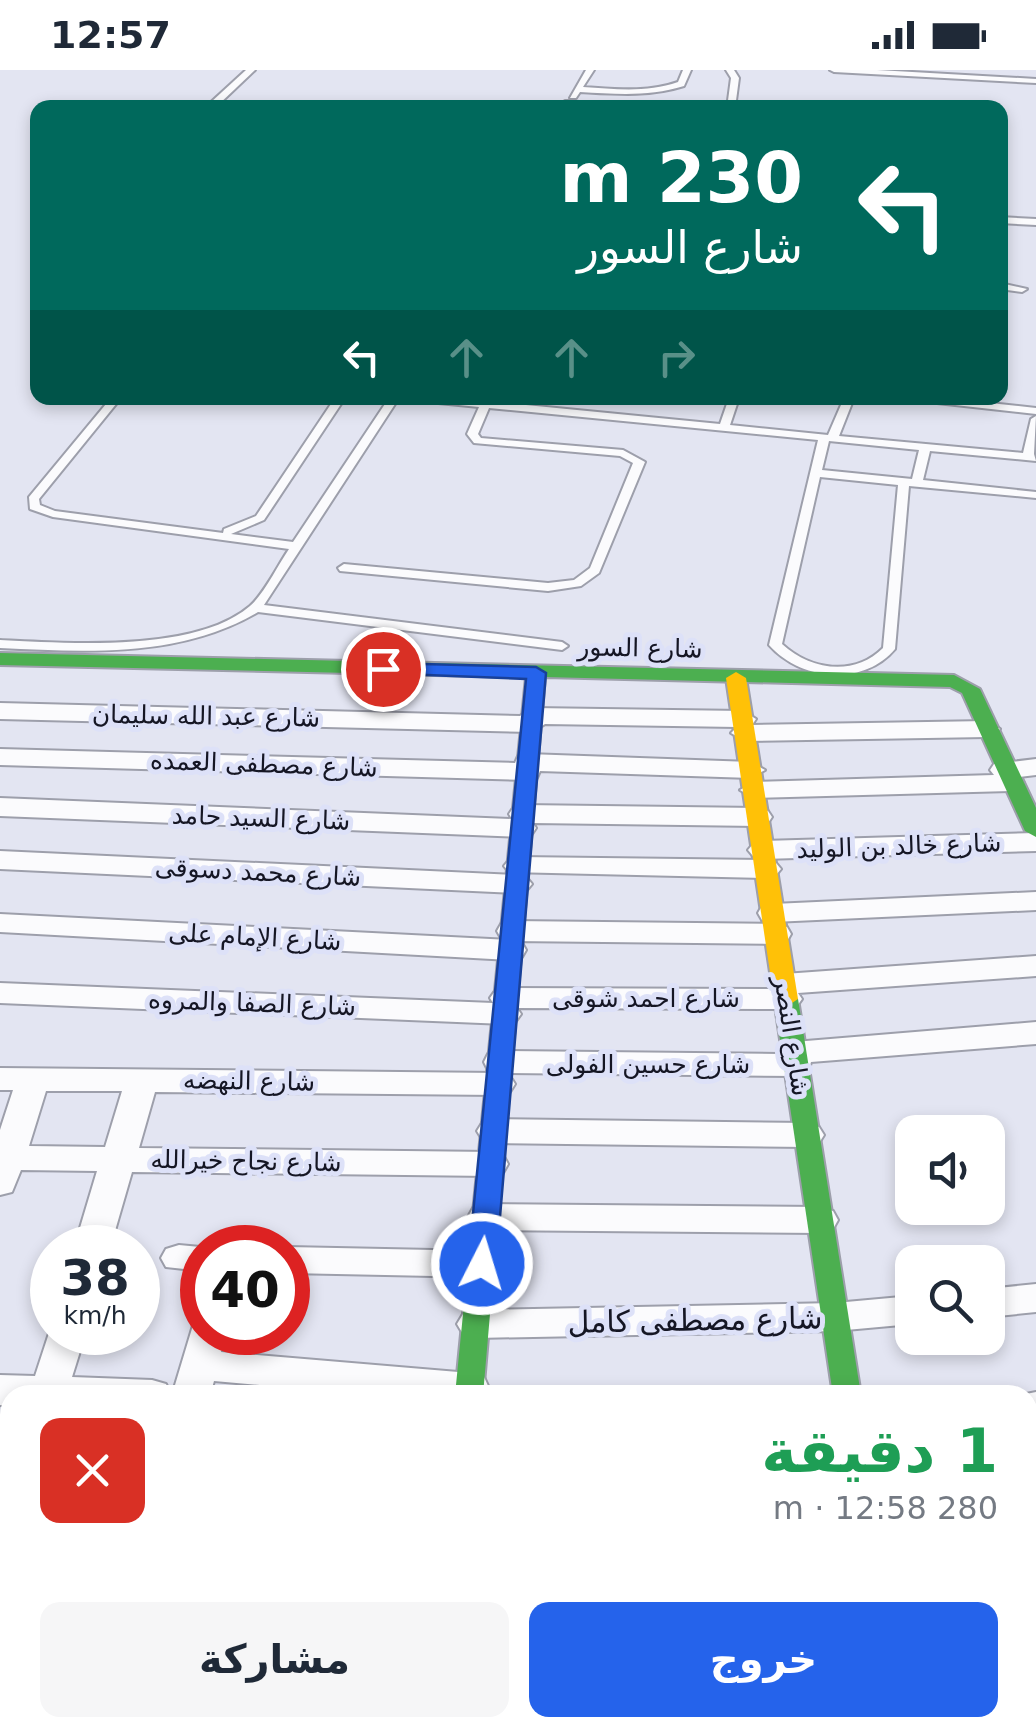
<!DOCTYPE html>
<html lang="ar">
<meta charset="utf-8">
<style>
body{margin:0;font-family:"DejaVu Sans","Noto Sans Arabic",sans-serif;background:#f6f6f7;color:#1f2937;direction:rtl;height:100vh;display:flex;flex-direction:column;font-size:38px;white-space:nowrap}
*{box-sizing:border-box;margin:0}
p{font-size:32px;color:#747a83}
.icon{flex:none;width:55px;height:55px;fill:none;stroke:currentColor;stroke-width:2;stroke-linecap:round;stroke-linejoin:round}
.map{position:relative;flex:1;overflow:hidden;direction:ltr}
.drawer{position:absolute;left:0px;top:1315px;width:1038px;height:352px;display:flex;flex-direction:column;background:#fff;border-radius:30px 30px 0 0;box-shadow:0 5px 15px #0003;direction:rtl}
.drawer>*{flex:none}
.guide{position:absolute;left:30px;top:30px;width:978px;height:305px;border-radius:20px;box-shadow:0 5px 15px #0003;direction:rtl;background:#00695c;color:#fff;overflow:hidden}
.controls{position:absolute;left:895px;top:1045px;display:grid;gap:20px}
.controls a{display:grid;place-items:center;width:110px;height:110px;border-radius:20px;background:#fff;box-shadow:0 5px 15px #0003;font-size:50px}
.speed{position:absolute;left:30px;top:1155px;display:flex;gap:20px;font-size:50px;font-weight:700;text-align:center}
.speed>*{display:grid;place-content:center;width:130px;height:130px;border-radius:50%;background:#fff;box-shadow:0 5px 15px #0003;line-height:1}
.speed small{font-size:25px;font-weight:400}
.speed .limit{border:15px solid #d22;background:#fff;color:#111}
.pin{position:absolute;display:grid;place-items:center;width:85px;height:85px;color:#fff;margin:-42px;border:5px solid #fff;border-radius:50%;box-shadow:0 2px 10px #0007}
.me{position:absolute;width:110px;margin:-55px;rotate:5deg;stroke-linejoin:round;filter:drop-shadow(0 0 8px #0008)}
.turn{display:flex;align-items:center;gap:35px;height:210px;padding:0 40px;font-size:45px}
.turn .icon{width:130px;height:130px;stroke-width:2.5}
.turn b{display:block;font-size:70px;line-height:85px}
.lanes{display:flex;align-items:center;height:95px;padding:0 40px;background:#0003;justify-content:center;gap:50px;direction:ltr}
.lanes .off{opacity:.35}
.round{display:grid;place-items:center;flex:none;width:105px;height:105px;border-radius:20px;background:#f6f6f7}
.headline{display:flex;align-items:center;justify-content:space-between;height:170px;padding:0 40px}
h1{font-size:60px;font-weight:800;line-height:75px;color:#1e9e55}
.action{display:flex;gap:20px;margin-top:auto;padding:20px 40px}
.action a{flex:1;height:115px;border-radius:20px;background:#2563eb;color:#fff;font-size:40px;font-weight:800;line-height:115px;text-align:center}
.action a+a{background:#f6f6f7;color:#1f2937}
.status{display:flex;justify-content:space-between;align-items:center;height:70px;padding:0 50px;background:#fff;direction:ltr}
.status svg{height:28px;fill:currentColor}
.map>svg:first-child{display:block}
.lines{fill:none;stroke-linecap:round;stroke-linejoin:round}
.lane-casing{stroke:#9d9fab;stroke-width:4}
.street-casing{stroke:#9d9fab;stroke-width:4}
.fast-casing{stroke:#9d9fab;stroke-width:4}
.slow-casing{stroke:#9d9fab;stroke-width:4}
.lane{fill:#fbfbfd;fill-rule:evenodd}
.street{fill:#fbfbfd;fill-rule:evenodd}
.fast{fill:#4caf50;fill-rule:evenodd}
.slow{fill:#ffc107;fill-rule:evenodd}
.route{fill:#2563eb;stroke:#184099;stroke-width:2.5}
.labels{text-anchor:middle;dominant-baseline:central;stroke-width:10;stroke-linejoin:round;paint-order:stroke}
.street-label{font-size:25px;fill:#151624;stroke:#dde1f8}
.near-street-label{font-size:30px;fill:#151624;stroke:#dde1f8}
</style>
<div class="status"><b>12:57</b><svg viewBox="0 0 49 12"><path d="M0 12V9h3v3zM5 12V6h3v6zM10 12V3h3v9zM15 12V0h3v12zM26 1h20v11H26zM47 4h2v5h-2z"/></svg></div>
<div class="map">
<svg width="1036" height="1666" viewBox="0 0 1036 1666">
<rect width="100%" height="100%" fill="#e3e5f2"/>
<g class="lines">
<defs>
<g id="lane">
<path d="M246,0H255L216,37H210V33Z"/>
<path d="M586,0H594L583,17C615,19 647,23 678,12L683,0H691L684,16C649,27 616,24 580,22L576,28H570Z"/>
<path d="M726,0H734L739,8L735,38H727L731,8Z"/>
<path d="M830,0H877L1036,9V13L834,2Z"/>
<path d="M568,31L625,36L629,38L565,35V31Z"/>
<path d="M1000,147L1036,149V155L1000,153Z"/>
<path d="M1000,213L1027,219L1022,222L1000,219Z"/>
<path d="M111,328H121L39,429L40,435L55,441L223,463L224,459L256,446L335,328H345L264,450L231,464L293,472L389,328H399L264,535L562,572L568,576L562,580L258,542C180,588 88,582 0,578V570C68,573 195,583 250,536C264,524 278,495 289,479L53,447L30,439L29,427Z"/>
<path d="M413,328L486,331L720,354L729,328H739L730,355L828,365L844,328H854L839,366L1023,383L1031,349L1036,346L1034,384L1036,391L930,381L923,410L1036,422V428L909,416L895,579C863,617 801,611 769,575L818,370L489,338L478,364L481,368L623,380L645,392L599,503L581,516L548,521L340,501L338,498L344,494L548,513L574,510L590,498L633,393L620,386L474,373L467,364L479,337L418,331ZM829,371L919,380L912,409L822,400ZM820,407L898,415L883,578C854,607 810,600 782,574Z"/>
<path d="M914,328H943L1036,338V344L919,331Z"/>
</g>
<g id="street">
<path d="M0,633L520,646L533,638L743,641L756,649L752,655L987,651L1000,659L987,667L745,671L731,663L737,657L545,654L532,662L0,649Z"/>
<path d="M0,679L515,693L518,686L528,684L751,692L765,700L751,708L540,701L537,708L527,710L0,695Z"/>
<path d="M1036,689V705L1019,707L1024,713L1010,721L754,728L740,720L754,712L994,705L990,700L994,694Z"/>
<path d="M0,728L512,749L509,744L513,738L523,735L758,738L768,741L772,747L768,753L758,756L533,753L536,758L532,764L522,767L0,746Z"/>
<path d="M1036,763V781L763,789L753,786L748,780L753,774L763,771Z"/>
<path d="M0,781L517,805L527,808L532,814L527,820L517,823L0,799Z"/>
<path d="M519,787L766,790L776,793L781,799L776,805L766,808L509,802L504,796L509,790Z"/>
<path d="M1036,822V840L773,852L762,850L758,843L762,836L773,834Z"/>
<path d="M0,844L511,870L501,868L497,861L501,854L512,851L776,854L787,857L791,864L787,871L776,874L512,871L522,873L526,880L522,887L511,890L0,862Z"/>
<path d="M1036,886V906L798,923L802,929L797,936L786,939L517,938L521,944L516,951L505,954L0,933V913L493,933L490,928L495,921L506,918L771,919L768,914L773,907L784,904Z"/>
<path d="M1036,952V974L811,992L808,1003L796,1006L500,1003L488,1000L484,992L488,984L500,981L778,984L782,975L794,972Z"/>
<path d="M0,998L498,1003L510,1006L515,1014L510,1022L498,1025L155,1022L139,1078L491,1082L503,1085L508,1094L503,1103L491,1106L132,1102L110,1178H74L97,1101L21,1100L12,1122L0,1125V1060L13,1020H0ZM46,1021H122L105,1077L29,1076Z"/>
<path d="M494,1049L807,1053L819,1057L824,1065L819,1073L807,1077L494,1073L482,1069L477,1061L482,1053Z"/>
<path d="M486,1134L820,1137L833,1141L838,1150L833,1159L820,1163L486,1160L473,1156L468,1147L473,1138Z"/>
<path d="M179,1175L211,1178H202V1201L166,1197L161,1188L166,1179Z"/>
<path d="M288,1177L482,1181L495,1184L500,1194L495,1204L482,1207L288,1203L285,1178Z"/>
<path d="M1036,1214V1242L988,1247V1219Z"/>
<path d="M912,1226V1254L835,1261L476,1268L463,1264L457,1254L463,1244L476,1240L835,1233Z"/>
<path d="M202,1249V1262H226L221,1282L470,1303L484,1307L489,1318L486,1325H375L214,1311L210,1325H172L194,1252Z"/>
<path d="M52,1254V1262H86L72,1307L152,1310L166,1314L171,1325H10V1336L0,1335V1305L35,1306Z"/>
<path d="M1036,1322V1352L1028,1353V1325H1021Z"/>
<path d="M1036,1435V1469L1028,1470V1436Z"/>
<path d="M10,1436V1501L0,1505V1439Z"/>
<path d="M1028,1509L1036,1512V1574L1028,1570Z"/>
<rect x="1028" y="1579" width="8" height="38"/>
<path d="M417,1658H461L460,1666H416Z"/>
<rect x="600" y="1658" width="44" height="8"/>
<path d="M876,1658H920L921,1666H877Z"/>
</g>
<g id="fast">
<path d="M0,583L954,605L980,619L1036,738V767L1025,761L962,623L950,617L545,607L483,1325H455L526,607L0,595Z"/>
<path d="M786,921L798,929L861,1325H833L774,929Z"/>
</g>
<path id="slow" d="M736,602L746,608L798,929L786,937L774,929L726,608Z"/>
</defs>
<!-- lane casing -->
<use href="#lane" class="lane-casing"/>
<!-- street casing -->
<use href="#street" class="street-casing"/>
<!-- fast casing -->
<use href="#fast" class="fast-casing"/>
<!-- slow casing -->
<use href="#slow" class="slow-casing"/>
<!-- lane -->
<use href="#lane" class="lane"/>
<!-- street -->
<use href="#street" class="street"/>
<!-- fast -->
<use href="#fast" class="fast"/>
<!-- slow -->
<use href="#slow" class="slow"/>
</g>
<!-- route -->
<path class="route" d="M383,593L536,597L546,603L496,1194L492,1201H472L468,1194L526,609L376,603L373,599Z"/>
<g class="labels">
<!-- street labels -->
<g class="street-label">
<text transform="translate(640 578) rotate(1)">شارع السور</text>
<text transform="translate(206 646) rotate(1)">شارع عبد الله سليمان</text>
<text transform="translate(264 694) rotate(2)">شارع مصطفى العمده</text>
<text transform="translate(261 748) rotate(2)">شارع السيد حامد</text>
<text transform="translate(899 776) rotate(-2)">شارع خالد بن الوليد</text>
<text transform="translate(258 802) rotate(3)">شارع محمد دسوقى</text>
<text transform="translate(255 867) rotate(3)">شارع الإمام على</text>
<text x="646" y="928">شارع احمد شوقى</text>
<text transform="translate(252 933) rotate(2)">شارع الصفا والمروه</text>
<text transform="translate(792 966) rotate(81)">شارع النصر</text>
<text x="648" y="994">شارع حسين الفولى</text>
<text transform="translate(249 1011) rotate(1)">شارع النهضه</text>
<text transform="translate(246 1091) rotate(1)">شارع نجاح خيرالله</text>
</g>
<!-- near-street labels -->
<g class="near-street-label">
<text transform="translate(695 1250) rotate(-1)">شارع مصطفى كامل</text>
</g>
</g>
</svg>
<div class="controls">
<a><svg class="icon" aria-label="sound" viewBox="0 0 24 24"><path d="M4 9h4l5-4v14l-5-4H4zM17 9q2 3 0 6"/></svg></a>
<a><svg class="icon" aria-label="search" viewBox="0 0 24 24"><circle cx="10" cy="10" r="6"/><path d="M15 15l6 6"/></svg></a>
</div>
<div class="speed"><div>38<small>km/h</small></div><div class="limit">40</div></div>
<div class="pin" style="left:383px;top:599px;background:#d93025"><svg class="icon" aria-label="arrive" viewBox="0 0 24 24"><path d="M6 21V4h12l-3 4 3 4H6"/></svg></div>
<svg class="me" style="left:482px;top:1194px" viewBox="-20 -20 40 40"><circle r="17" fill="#2563eb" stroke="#fff" stroke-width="3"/><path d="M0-11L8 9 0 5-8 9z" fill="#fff"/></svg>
<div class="guide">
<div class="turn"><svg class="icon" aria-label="left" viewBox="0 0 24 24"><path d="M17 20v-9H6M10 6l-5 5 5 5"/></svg><div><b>230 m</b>شارع السور</div></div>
<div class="lanes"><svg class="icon" aria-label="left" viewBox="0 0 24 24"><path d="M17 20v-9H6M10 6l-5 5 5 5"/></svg><svg class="icon off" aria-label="ahead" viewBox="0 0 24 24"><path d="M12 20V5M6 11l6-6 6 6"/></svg><svg class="icon off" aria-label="ahead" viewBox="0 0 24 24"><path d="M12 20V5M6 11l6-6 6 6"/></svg><svg class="icon off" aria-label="right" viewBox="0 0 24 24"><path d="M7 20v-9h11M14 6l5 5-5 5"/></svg></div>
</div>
<section class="drawer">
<div class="headline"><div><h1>1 دقيقة</h1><p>280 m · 12:58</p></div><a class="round" style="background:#d93025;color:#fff"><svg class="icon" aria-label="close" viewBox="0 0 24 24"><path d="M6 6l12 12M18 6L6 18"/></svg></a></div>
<div class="action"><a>خروج</a><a>مشاركة</a></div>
</section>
</div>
